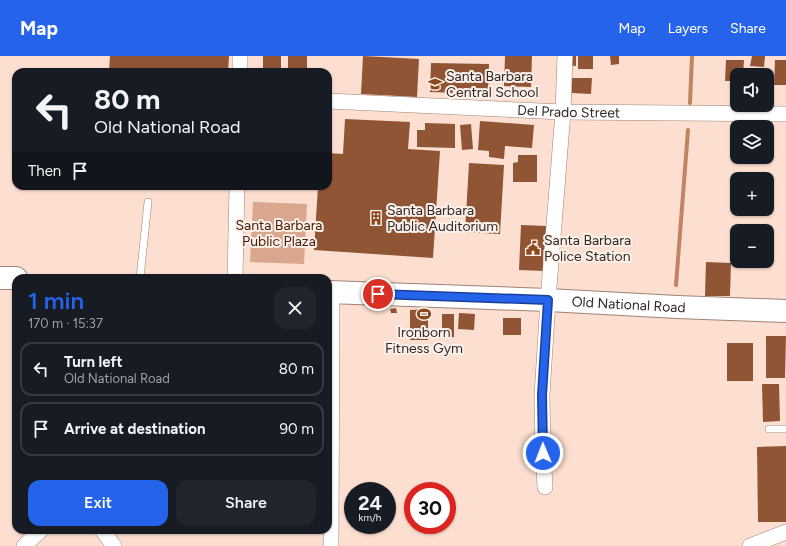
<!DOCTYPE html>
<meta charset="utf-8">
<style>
body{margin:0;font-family:Figtree,sans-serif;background:#20242c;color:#f1f3f6;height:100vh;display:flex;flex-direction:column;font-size:15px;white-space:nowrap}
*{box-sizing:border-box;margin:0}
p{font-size:13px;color:#9ea1a6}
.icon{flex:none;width:22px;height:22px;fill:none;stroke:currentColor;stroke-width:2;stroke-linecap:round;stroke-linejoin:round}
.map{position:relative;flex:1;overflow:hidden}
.sheet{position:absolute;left:12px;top:218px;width:320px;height:260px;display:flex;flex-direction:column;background:#171b24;border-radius:12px;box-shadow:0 1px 3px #0004}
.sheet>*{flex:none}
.hud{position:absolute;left:12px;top:12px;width:320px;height:122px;border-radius:12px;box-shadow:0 1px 3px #0004;background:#171b24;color:#f1f3f6;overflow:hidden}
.buttons{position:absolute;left:730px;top:12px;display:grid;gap:8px}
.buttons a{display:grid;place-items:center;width:44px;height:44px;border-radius:8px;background:#171b24;box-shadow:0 1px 3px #0004;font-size:20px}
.speed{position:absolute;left:344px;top:426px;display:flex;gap:8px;font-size:20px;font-weight:700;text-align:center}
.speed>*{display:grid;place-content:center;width:52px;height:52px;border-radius:50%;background:#171b24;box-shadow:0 1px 3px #0004;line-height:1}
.speed small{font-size:10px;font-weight:400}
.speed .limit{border:6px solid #d22;background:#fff;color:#111}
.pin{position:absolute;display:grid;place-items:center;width:34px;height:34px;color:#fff;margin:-17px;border:2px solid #fff;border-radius:50%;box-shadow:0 1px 4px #0007}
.me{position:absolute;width:44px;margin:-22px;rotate:359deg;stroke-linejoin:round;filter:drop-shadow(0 0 3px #0008)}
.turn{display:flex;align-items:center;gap:14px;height:84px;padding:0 16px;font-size:18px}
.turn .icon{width:52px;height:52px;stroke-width:2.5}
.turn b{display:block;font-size:28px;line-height:34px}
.then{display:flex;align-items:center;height:38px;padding:0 16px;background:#0003;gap:8px;font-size:15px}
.round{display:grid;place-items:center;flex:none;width:42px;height:42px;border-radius:12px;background:#20242c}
.head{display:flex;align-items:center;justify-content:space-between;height:68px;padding:0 16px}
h1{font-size:24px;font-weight:600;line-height:30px;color:#2563eb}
.primary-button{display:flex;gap:8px;margin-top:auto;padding:8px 16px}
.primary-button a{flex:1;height:46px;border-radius:12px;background:#2563eb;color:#fff;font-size:16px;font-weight:600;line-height:46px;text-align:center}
.primary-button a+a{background:#20242c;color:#f1f3f6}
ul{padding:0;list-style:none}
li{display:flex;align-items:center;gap:12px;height:54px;margin:0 8px 6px;padding:0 8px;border:2px solid #363941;border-radius:12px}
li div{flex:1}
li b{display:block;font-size:15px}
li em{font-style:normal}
header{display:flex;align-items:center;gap:24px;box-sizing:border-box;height:56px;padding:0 20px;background:#2563eb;color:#fff}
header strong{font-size:19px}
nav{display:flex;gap:22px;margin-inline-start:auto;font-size:14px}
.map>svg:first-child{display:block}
.green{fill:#d8a78d}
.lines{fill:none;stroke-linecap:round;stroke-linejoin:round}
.stream{stroke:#c18361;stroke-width:4}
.building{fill:#905534}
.service-casing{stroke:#9e8376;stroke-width:8}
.minor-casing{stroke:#9e8376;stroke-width:16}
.primary-casing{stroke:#9e8376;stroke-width:24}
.service{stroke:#fff;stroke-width:7}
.minor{stroke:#fff;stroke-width:15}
.primary{stroke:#fff;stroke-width:22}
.route-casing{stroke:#184099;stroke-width:10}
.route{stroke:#2563eb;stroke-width:7}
.labels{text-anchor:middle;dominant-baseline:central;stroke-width:4;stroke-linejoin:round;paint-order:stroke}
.poi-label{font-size:14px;fill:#322722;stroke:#fcf0ea;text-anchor:start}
.street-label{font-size:14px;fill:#322722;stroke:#fcf0ea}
.park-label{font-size:14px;fill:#492006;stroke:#fcf0ea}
</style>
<header>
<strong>Map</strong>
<nav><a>Map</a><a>Layers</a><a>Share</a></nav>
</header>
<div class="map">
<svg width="786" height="490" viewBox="0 0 786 490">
<rect width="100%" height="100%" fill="#fcdfd0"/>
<!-- green -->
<path class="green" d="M253,146L307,148L304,208L250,206Z"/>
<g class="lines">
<!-- stream -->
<g class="stream">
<path d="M690,47L692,0"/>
<path d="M676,229L688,74"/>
</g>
</g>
<!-- building -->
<g class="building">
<path d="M110,0H229L228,16H109Z"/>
<rect x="263" y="0" width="18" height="16"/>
<rect x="288" y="0" width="19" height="16"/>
<path d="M363,0L419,3L417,41L361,38Z"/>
<path d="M505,0H532L531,31L504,30Z"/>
<path d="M568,0H576V10L568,9Z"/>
<rect x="578" y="0" width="15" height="13"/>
<path d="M610,0H619V8L611,9Z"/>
<path d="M752,0H765L764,11L750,10Z"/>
<path d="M726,4H744L743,19H737V25H725Z"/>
<path d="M775,4H786V29H774Z"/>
<path d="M431,7L489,8L488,38L430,36Z"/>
<path d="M572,22H592L591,38L572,37Z"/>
<path d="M345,63L410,66L408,93L440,95L433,202L314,194L318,130H328V97L343,98Z"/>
<path d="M480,65L534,69L532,92L505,90L504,103L489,101V95L478,94Z"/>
<path d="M425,67L455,68V92L417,91V74H425Z"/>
<path d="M471,68L473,93L462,94L460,69Z"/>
<path d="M518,99H537V126H513V107L518,106Z"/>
<path d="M469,107L504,109L500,178L465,176Z"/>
<path d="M521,169L547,170L545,215L519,214Z"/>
<path d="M706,206L731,207L730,240H705Z"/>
<path d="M396,252L397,257H391L390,253Z"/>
<path d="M428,253V284H410V254Z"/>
<path d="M459,257L475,258L474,274L458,273Z"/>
<path d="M442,258H454V281L442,282Z"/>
<rect x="503" y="262" width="18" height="17"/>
<path d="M766,280H786L785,322H766Z"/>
<rect x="727" y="287" width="26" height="38"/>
<path d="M762,328H779L780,365L763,366Z"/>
<path d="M786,390V466H758L757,391Z"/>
</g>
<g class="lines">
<defs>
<g id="service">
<path d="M140,222L148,146"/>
<path d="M769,373H786"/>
</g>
<g id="minor">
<path d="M240,16V0"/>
<path id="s1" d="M328,45L563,56L786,58"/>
<path d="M235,222L237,130"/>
<path d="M545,431L543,397L542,339L548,244L563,56L565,0"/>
<path d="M102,474L114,490"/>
<path d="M24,490L41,474"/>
<path d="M331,490L332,236"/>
<path d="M750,490L786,476"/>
</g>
<g id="primary">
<path d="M0,222H16"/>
<path id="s2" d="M328,236L548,244L677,251L786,255"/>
</g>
</defs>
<!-- service casing -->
<use href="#service" class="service-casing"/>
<!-- minor casing -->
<use href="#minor" class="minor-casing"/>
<!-- primary casing -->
<use href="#primary" class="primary-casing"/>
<!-- service -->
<use href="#service" class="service"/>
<!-- minor -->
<use href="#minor" class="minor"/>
<!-- primary -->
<use href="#primary" class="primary"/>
</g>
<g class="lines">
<defs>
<path id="route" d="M378,238L548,244L542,339L543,397"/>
</defs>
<!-- route casing -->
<use href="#route" class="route-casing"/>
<!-- route -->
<use href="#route" class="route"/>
</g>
<!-- icons -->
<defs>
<symbol id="school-bare" viewBox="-9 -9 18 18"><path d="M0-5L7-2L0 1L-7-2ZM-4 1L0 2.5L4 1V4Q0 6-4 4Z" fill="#8d481e" stroke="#fcf0ea" stroke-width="2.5" paint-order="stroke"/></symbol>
<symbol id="building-bare" viewBox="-9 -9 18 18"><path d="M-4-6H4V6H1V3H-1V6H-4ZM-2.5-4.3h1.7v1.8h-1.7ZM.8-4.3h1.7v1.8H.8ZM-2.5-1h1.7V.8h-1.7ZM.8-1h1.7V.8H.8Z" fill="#8d481e" stroke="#fcf0ea" stroke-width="2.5" paint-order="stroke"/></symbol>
<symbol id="civic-bare" viewBox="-9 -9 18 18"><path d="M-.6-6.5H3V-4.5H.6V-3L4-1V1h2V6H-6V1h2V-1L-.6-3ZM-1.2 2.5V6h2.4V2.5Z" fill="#8d481e" stroke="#fcf0ea" stroke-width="2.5" paint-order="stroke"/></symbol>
<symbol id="stadium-bare" viewBox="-9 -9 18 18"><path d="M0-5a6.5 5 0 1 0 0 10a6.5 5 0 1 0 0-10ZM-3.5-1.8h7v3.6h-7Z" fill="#8d481e" stroke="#fcf0ea" stroke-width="2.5" paint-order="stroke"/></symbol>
</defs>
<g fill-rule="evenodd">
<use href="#school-bare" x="425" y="18" width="20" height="20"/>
<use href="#building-bare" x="366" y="152" width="20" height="20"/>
<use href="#civic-bare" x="523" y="182" width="20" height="20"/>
<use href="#stadium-bare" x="414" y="248" width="20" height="20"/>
</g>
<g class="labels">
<!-- poi labels -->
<g class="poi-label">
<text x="446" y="20">Santa Barbara<tspan x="446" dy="16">Central School</tspan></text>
<text x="387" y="154">Santa Barbara<tspan x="387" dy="16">Public Auditorium</tspan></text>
<text x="544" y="184">Santa Barbara<tspan x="544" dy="16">Police Station</tspan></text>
<text x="424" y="276" text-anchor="middle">Ironborn<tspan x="424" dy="16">Fitness Gym</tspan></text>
</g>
<!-- street labels -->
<g class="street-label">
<text stroke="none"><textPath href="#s1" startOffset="241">Del Prado Street</textPath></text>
<text stroke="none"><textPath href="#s2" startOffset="301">Old National Road</textPath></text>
</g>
<!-- park labels -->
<g class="park-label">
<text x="279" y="169">Santa Barbara<tspan x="279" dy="16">Public Plaza</tspan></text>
</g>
</g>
</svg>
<div class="buttons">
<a><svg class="icon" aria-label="sound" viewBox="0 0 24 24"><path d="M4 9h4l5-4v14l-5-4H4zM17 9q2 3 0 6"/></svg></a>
<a><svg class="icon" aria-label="layers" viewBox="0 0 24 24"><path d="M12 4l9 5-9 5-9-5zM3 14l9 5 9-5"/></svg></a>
<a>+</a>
<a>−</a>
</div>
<div class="speed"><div>24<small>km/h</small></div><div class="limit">30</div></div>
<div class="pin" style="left:378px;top:238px;background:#d93025"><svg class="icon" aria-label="arrive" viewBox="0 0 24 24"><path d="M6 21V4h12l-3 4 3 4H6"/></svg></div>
<svg class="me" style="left:543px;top:397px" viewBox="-20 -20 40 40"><circle r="17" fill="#2563eb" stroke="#fff" stroke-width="3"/><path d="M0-11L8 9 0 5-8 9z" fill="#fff"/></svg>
<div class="hud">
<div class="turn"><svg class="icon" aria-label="left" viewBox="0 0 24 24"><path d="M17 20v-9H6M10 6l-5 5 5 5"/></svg><div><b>80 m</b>Old National Road</div></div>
<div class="then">Then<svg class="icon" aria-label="arrive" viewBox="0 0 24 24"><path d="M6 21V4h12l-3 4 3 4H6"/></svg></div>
</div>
<section class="sheet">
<div class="head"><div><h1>1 min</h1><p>170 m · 15:37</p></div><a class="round"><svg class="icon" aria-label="close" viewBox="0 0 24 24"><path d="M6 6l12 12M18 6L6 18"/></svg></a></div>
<ul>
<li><svg class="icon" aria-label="left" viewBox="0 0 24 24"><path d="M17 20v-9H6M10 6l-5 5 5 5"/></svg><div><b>Turn left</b><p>Old National Road</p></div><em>80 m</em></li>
<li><svg class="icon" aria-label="arrive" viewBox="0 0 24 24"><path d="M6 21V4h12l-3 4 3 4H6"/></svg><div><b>Arrive at destination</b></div><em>90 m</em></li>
</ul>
<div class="primary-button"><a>Exit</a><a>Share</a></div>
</section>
</div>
